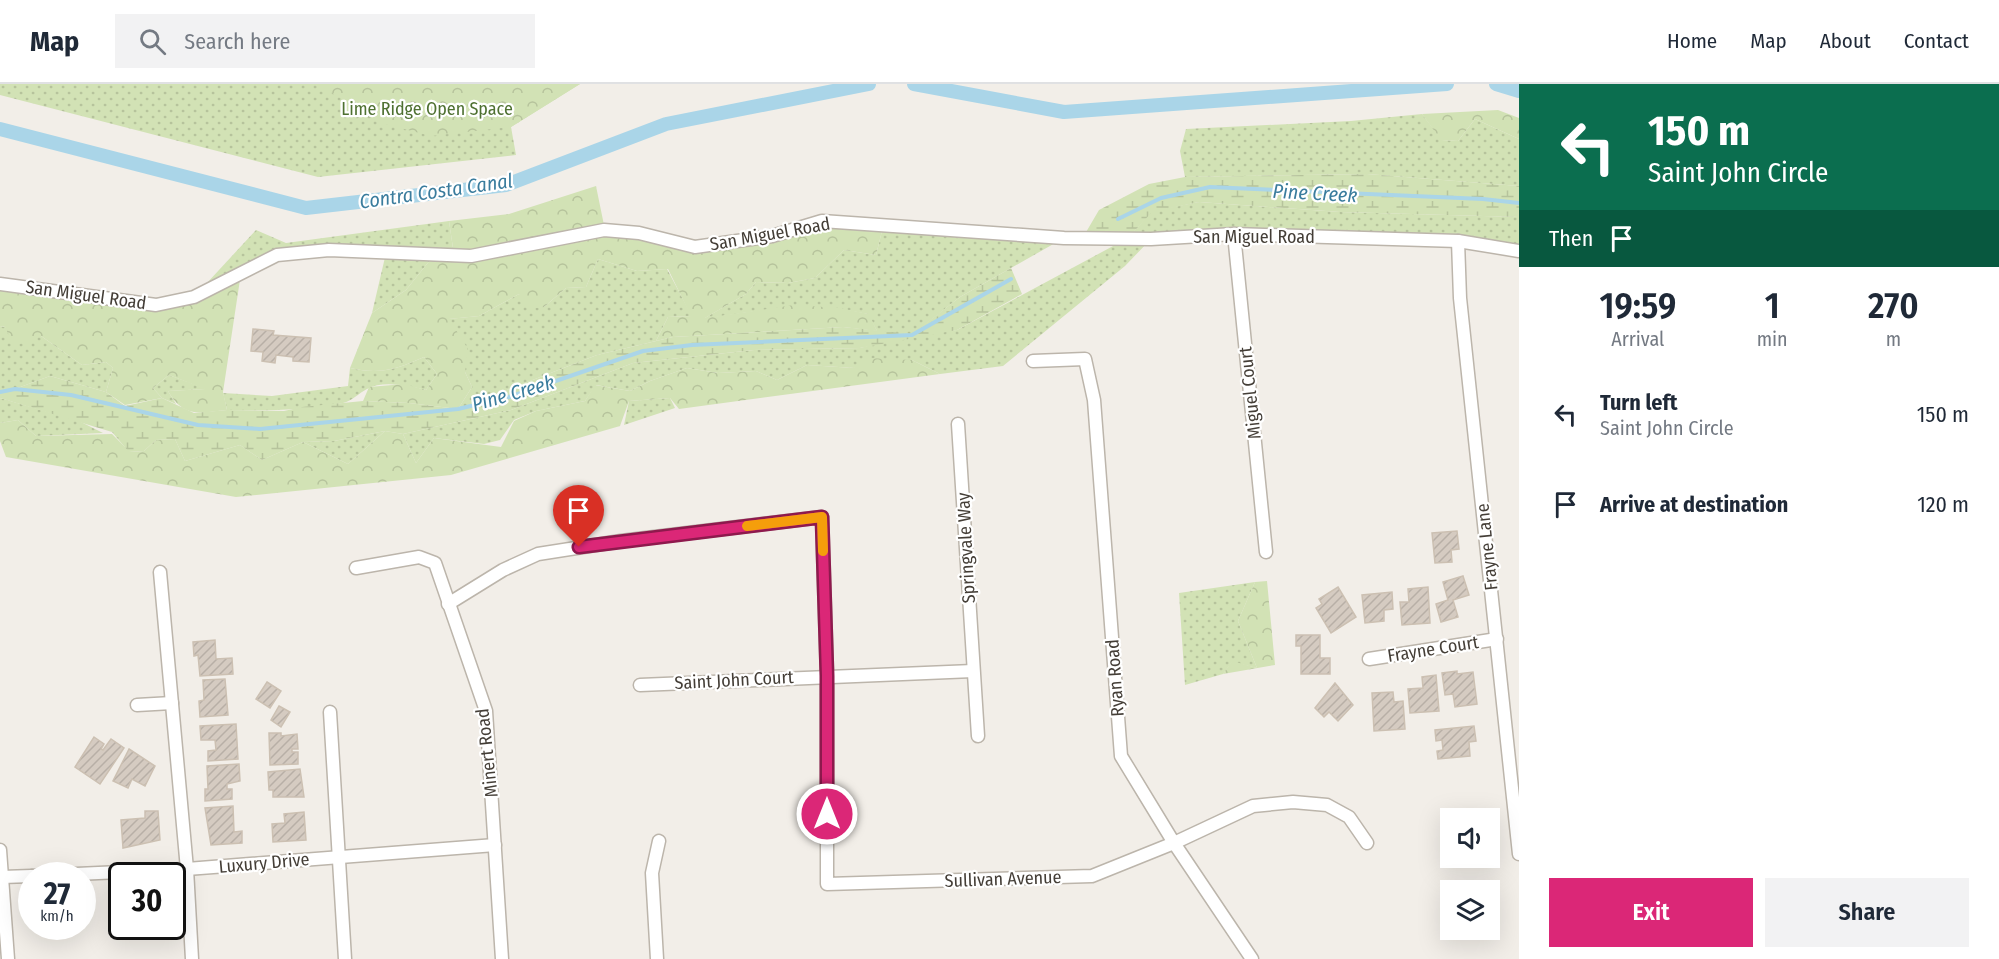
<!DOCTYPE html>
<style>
body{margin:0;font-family:"Fira Sans Condensed",sans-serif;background:#f2f2f3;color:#1f2937;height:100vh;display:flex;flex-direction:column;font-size:22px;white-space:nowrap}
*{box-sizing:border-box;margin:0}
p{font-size:20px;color:#747a83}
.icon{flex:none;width:33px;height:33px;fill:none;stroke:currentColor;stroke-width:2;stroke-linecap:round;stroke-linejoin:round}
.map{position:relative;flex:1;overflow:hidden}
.side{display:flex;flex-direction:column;background:#fff;width:480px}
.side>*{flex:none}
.guide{background:#0b6e4f;color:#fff;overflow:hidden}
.fabs{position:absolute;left:1440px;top:724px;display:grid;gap:12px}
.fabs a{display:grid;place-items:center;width:60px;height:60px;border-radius:0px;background:#fff;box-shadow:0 6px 24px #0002;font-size:30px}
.speed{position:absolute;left:18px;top:778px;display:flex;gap:12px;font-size:30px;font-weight:700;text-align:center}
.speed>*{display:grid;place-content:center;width:78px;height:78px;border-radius:50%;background:#fff;box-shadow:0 6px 24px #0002;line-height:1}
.speed small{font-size:15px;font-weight:400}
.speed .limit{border:3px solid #111;border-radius:9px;background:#fff;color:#111}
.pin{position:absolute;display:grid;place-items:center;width:51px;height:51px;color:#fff;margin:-62px -26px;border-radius:50% 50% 50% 0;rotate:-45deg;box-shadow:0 0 6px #0007}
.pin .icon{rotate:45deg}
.me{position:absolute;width:66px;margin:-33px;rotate:0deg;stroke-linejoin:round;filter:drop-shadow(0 0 4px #0008)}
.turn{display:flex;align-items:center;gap:21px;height:126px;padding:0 30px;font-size:27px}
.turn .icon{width:78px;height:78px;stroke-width:2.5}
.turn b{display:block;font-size:42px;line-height:51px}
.then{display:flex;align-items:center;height:57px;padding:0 30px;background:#0003;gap:12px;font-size:22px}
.eta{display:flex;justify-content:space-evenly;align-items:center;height:102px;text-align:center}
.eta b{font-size:36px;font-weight:600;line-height:42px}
.cta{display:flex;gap:12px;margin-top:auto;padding:12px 30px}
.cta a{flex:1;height:69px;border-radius:0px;background:#db2777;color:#fff;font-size:24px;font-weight:600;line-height:69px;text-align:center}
.cta a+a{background:#f2f2f3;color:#1f2937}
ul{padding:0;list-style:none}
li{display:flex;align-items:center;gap:18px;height:90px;padding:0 30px}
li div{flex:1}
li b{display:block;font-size:22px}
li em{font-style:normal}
header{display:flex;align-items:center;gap:36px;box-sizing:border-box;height:84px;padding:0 30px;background:#fff;border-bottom:2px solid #e0e1e3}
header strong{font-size:28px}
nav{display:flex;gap:33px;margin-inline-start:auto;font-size:21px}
.search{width:420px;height:54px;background:#f2f2f3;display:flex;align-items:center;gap:15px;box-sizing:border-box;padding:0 21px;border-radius:0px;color:#747a83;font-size:22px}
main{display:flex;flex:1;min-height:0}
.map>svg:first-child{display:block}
.grass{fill:url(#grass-dots)}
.forest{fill:url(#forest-crowns)}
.wetland{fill:url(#wetland-marsh)}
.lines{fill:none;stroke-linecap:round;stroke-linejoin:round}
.stream{stroke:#aad5e8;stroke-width:4}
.canal{stroke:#aad5e8;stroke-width:14}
.building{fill:url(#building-hatch);stroke:#ccc0b2;stroke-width:1.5}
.minor-casing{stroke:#bcb5ab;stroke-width:15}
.minor{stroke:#fff;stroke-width:12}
.route-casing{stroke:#8e194d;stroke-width:15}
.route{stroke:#db2777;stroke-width:10}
.slow{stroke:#f59e0b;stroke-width:10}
.labels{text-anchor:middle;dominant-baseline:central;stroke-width:4.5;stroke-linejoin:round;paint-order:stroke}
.park-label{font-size:18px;fill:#4e7031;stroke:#fff}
.street-label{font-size:18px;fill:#443e37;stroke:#fff}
.water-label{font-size:20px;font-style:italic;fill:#3a7c9d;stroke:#fff}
</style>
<header>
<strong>Map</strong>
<div class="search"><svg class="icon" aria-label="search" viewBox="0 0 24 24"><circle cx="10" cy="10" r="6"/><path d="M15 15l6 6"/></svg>Search here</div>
<nav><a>Home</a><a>Map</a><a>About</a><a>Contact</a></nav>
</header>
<main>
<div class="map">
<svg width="1519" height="875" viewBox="0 0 1519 875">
<defs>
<pattern id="grass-dots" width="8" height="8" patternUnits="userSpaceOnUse" patternTransform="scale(1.5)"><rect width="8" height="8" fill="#d2e2b5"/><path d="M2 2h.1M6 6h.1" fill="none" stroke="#b6c39c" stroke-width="1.8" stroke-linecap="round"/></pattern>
<pattern id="forest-crowns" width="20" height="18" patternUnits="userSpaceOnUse" patternTransform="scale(1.5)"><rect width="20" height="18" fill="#d2e2b5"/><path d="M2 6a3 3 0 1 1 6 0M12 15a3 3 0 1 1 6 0" fill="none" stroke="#b6c39c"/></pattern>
<pattern id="wetland-marsh" width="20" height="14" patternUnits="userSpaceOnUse" patternTransform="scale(1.5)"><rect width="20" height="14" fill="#d2e2b5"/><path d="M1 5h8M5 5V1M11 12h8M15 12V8" fill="none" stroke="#b6c39c"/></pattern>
<pattern id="building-hatch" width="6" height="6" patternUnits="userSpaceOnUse" patternTransform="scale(1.5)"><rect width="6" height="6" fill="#d5cbc1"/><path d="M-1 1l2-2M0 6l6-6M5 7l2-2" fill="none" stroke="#b8afa6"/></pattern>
</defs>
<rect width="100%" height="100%" fill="#f2eee8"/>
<!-- grass -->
<g class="grass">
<path d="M0,0H580L511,43L516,71L318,93L0,11Z"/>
<path d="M1422,30L1442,56L1458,57L1475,35L1519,55V102L1367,90L1185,93L1180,67L1186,45L1351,37Z"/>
<path d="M1199,118L1340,128L1519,133V167L1458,157L1151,155L1125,182L1003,282L940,290L912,276L854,284L807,281L777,296L756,287L718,289L687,284L650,297L630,307L596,301L585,317L536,327L514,336L500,356L484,360L434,354L416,379L403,350L511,326L633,279L754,266L860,264L910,251L877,247L868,230C806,217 765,226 703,235L746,210L756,198L788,199L815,194L844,166L876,171L884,139L1064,154L960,213L913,250L957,246L1128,154L1152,127Z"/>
<path d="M449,137L454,171L435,170L406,206L372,229L386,169L278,171L194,213L256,146L286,159Z"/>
<path d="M598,175L637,187L667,185L692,232L668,233L656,257L597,271L458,325L472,303L465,288L448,235L479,232L519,210L544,223L566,204L586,203Z"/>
<path d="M0,242L41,252L82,281L106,278L113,284L106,308L50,292L15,305H0Z"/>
<path d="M424,273L437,290L426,306C409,302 383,296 367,305C359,309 352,317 343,319C305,326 266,327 227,326L223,309L272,312L348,302L350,284C380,291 397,285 424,273Z"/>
<path d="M169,291L207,305L168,307L176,320L162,314L153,304Z"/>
<path d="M0,314L79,337L103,349L36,352L18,336L0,339Z"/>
<path d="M670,314L675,324L624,341L629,317Z"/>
<path d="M385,347L348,380L303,358L334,357Z"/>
<path d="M1255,498L1238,537L1257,584L1232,578L1223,590L1185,601L1179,509Z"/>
</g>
<!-- forest -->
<g class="forest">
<path d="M317,0H580L511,43L431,52L385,40Z"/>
<path d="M1498,26L1519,34V55L1475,35L1458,57L1441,56L1422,30Z"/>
<path d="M596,102L605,146L702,162L822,137L884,139L876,171L844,166L815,194L788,199L756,198L746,210L705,234L794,221L839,224L869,230L877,247L843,243L673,253L656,257L668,233L691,232L668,185L637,187L598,175L586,203L566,204L544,223L528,225L519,210L479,232L449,235L468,265L465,288L472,303L458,325L409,319L363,317L369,303L404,300L426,306L437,290L424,273C397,285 380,291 350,284L372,229L406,206L435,170L454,171L449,137L509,130Z"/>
<path d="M241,189L223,308L227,326C200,329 183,334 168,307L205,305L169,291L153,304L162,314L125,321L106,308L113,284L106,278L82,281L41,252L14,262L5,243L0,242V200L156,221Z"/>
<path d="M867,274L912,276L940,290L679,325L670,314L629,317L620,342L451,391L236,413L6,373L0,357V339L18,336L36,352L112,350L130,368L144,367L156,356L175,355L185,377L240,361L262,376L303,358L348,380L385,347L403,350L416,379L434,354L501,363L514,337L536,327L585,317L595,301L630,307L650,297L687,284L718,289L756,287L777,296L807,281L854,284Z"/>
<path d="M1267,497L1275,581L1223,590L1232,577L1257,584L1238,537L1255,498Z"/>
</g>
<!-- wetland -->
<g class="wetland">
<path d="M1367,90L1519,102V133L1340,128L1199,118L1152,128L1128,154L1082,155L1099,126L1149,100L1185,93Z"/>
<path d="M1011,184L1022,210L957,246L860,264L754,266L633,279L511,326L403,350L385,347L334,357L303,358L262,376L240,361L185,377L175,355L156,356L144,367L129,368L112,348L0,314V305H15L50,292L106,308L125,322L162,314L194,329L227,326L284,327L302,323L363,317L409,319L458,325L597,271L673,253L843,243L912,250L960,213Z"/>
</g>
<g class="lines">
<!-- stream -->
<g class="stream">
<path d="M1118,135L1161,114L1210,103L1483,115L1519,119"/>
<path d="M0,308L15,305L71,311L198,341L260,345L458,325L509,313L643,267L692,261L912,251L1011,195"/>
</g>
<!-- canal -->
<g class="canal">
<path d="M914,0L1064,28L1447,0"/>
<path d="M1496,0L1519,7"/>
<path d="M0,45L306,124L506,101L666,40L869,0"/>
</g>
</g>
<!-- building -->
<g class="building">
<path d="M253,245L274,247L273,251L311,254L309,278L293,277V273L276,271L275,279L262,277L263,268L251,267Z"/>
<path d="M1457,447L1459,465L1451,466L1452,478L1435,479L1432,449Z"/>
<path d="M1463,492L1469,511L1453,516L1458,533L1441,538L1436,520L1448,516L1443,498Z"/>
<path d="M1338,503L1356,533L1331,549L1316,524L1322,520L1319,515Z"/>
<path d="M1428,503L1430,539L1402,541L1400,518H1409L1408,505Z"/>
<path d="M1392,508L1393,525L1384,526V537L1365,539L1362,511Z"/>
<path d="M1296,551H1320V574H1330V590H1301V562H1296Z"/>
<path d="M215,556L216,575L232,574L233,590L200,592L198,571L194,572L193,558Z"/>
<path d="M1457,587V590L1473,588L1477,620L1455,623L1453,610L1445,611L1442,589Z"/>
<path d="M1436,591L1439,627L1410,629L1408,605L1423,604L1422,593Z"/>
<path d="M225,595L228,631L200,633L199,617L204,616L203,596Z"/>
<path d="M267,598L281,607L270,624L256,615Z"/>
<path d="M1335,599L1353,621L1338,637L1329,628L1324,633L1315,624Z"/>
<path d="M1393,608L1394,618L1403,617L1405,645L1374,647L1372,609Z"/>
<path d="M279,622L290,628L281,643L271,636Z"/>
<path d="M236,640L238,675L208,677V667L216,666L215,656H201L200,642Z"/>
<path d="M1474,642L1476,657L1469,658L1470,672L1438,675L1437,667L1443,666L1442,656L1436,657L1435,646Z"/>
<path d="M269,649H281V652L297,650L298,665H292V668H298V680L270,681Z"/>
<path d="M94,653L104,660L101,665L103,666L111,655L124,664L100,700L75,683Z"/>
<path d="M129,665L155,682L145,702L132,695L128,704L113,697Z"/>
<path d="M239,680L240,697L227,700V705H232V715L205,717V705H208L207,682Z"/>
<path d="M300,685L304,713H273V706H269L268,688Z"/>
<path d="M233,722L234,748L242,747V759L211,761L205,724Z"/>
<path d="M145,727H158L160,756L123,764L121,736L145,734Z"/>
<path d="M304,728L306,756L273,758L272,740L285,739L284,730Z"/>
</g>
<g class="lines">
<defs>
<g id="minor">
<path d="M1234,150L1266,468"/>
<path d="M1458,157L1460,214L1519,770"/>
<path d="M0,200L156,221L194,213L277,171L329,166L471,172L604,146L639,149L695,163L772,152L822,137L1064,154L1151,155L1234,150L1458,157L1519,167"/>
<path d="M1033,277L1085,275L1094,316L1121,672L1174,759L1252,875"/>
<path d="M958,340L978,652"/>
<path d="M356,484L419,473L435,479L486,627L502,875"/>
<path d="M160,488L187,785L192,875"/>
<path d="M448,520L503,486L538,470L621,457L822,433L827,592V800L1092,792L1174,759L1253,722L1293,718L1327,721L1349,733L1367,759"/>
<path d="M1369,575L1497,555"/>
<path d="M640,601L973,587"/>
<path d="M137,621L172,619"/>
<path d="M330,628L345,875"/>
<path d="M0,766L8,875"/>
<path d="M32,792L187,785L495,761"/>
<path d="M2,793L32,792"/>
<path d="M657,875L652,789L659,757"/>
</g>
</defs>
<!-- minor casing -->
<use href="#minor" class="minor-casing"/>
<!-- minor -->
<use href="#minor" class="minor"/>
</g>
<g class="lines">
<defs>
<path id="route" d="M579,463L822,433L827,592V730"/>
</defs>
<!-- route casing -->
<use href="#route" class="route-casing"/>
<!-- route -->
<use href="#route" class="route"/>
<!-- slow -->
<path class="slow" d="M747,442L822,433L823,467"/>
</g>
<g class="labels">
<!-- park labels -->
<g class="park-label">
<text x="427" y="25">Lime Ridge Open Space</text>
</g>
<!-- street labels -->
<g class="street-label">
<text transform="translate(770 150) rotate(-10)">San Miguel Road</text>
<text x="1254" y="153">San Miguel Road</text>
<text transform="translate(86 211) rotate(8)">San Miguel Road</text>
<text transform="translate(1250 309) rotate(-96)">Miguel Court</text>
<text transform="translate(1487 463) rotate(-96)">Frayne Lane</text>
<text transform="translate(966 464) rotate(-93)">Springvale Way</text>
<text transform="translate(1433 565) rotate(-9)">Frayne Court</text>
<text transform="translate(1115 594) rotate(-94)">Ryan Road</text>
<text transform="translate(734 596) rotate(-3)">Saint John Court</text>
<text transform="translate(487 669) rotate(-96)">Minert Road</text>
<text transform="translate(264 779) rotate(-5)">Luxury Drive</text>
<text transform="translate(1003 795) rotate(-2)">Sullivan Avenue</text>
</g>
<!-- water labels -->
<g class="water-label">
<text transform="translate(436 107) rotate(-8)">Contra Costa Canal</text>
<text transform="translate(1315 109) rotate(3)">Pine Creek</text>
<text transform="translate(513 309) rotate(-16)">Pine Creek</text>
</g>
</g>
</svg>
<div class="fabs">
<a><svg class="icon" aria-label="sound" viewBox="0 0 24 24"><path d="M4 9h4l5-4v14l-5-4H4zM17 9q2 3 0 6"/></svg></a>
<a><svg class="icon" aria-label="layers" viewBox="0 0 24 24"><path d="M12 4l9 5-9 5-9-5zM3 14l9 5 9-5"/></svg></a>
</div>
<div class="speed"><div>27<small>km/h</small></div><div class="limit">30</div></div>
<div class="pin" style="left:579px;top:463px;background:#d93025"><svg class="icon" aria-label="arrive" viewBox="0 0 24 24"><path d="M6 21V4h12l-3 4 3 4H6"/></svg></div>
<svg class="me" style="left:827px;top:730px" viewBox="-20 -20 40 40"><circle r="17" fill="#db2777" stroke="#fff" stroke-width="3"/><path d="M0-11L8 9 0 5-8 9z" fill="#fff"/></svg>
</div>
<section class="side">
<div class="guide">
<div class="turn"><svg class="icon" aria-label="left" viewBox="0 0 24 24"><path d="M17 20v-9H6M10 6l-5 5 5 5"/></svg><div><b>150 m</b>Saint John Circle</div></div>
<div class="then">Then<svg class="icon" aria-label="arrive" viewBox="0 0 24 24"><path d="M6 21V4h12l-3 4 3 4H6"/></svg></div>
</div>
<div class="eta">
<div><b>19:59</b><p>Arrival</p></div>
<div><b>1</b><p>min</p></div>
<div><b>270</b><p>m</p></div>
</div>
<ul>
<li><svg class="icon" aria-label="left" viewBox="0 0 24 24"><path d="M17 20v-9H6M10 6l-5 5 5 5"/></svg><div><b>Turn left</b><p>Saint John Circle</p></div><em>150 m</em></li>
<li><svg class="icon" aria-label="arrive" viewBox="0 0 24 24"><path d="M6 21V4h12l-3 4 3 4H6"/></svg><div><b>Arrive at destination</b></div><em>120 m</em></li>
</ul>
<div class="cta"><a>Exit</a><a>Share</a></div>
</section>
</main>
